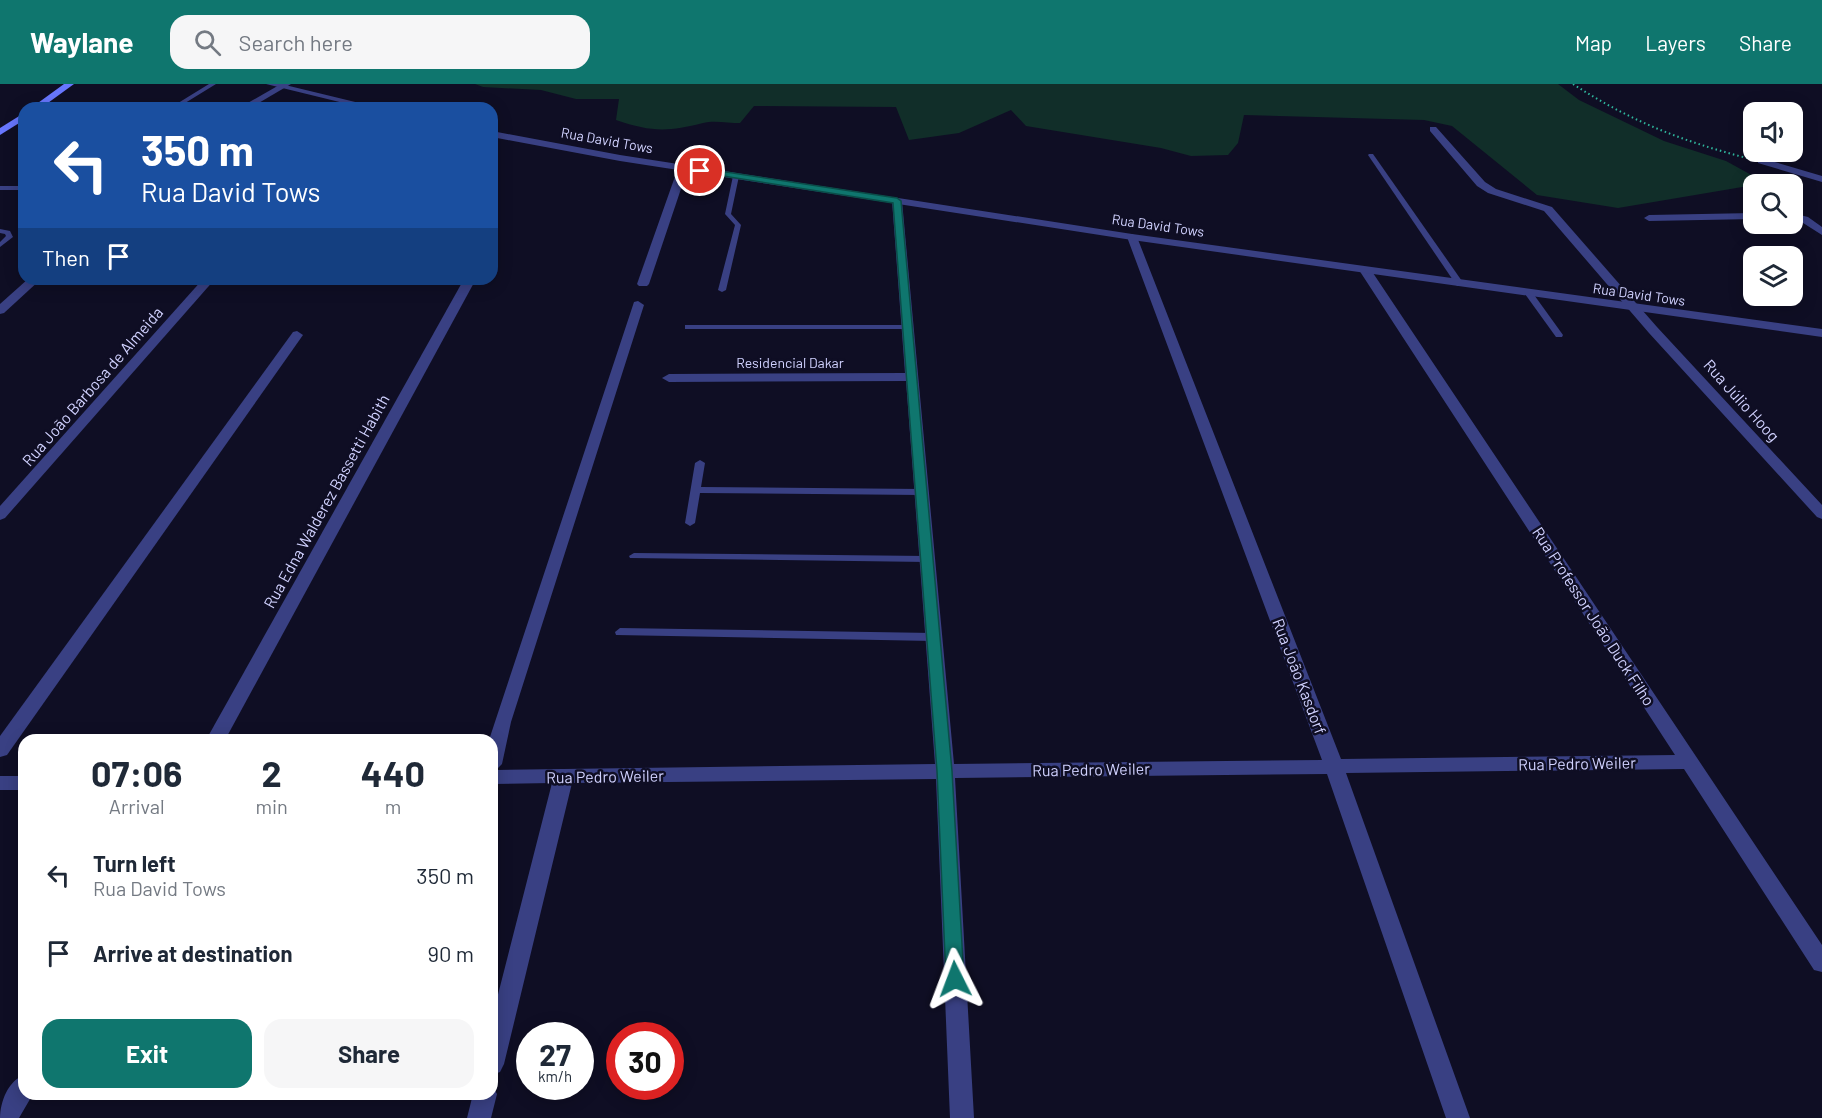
<!DOCTYPE html>
<meta charset="utf-8">
<style>
body{margin:0;font-family:Barlow,sans-serif;background:#f6f6f7;color:#1f2937;height:100vh;display:flex;flex-direction:column;font-size:22px;white-space:nowrap}
*{box-sizing:border-box;margin:0}
p{font-size:20px;color:#747a83}
.icon{flex:none;width:33px;height:33px;fill:none;stroke:currentColor;stroke-width:2;stroke-linecap:round;stroke-linejoin:round}
.map{position:relative;flex:1;overflow:hidden}
.side{position:absolute;left:18px;top:650px;width:480px;height:366px;display:flex;flex-direction:column;background:#fff;border-radius:18px;box-shadow:0 3px 15px #0003}
.side>*{flex:none}
.hud{position:absolute;left:18px;top:18px;width:480px;height:183px;border-radius:18px;box-shadow:0 3px 15px #0003;background:#1a4fa0;color:#fff;overflow:hidden}
.fabs{position:absolute;left:1743px;top:18px;display:grid;gap:12px}
.fabs a{display:grid;place-items:center;width:60px;height:60px;border-radius:12px;background:#fff;box-shadow:0 3px 15px #0003;font-size:30px}
.speed{position:absolute;left:516px;top:938px;display:flex;gap:12px;font-size:30px;font-weight:700;text-align:center}
.speed>*{display:grid;place-content:center;width:78px;height:78px;border-radius:50%;background:#fff;box-shadow:0 3px 15px #0003;line-height:1}
.speed small{font-size:15px;font-weight:400}
.speed .limit{border:9px solid #d22;background:#fff;color:#111}
.pin{position:absolute;display:grid;place-items:center;width:51px;height:51px;color:#fff;margin:-26px;border:3px solid #fff;border-radius:50%;box-shadow:0 2px 6px #0007}
.me{position:absolute;width:66px;margin:-33px;rotate:357deg;stroke-linejoin:round;filter:drop-shadow(0 0 4px #0008)}
.turn{display:flex;align-items:center;gap:21px;height:126px;padding:0 24px;font-size:27px}
.turn .icon{width:78px;height:78px;stroke-width:2.5}
.turn b{display:block;font-size:42px;line-height:51px}
.then{display:flex;align-items:center;height:57px;padding:0 24px;background:#0003;gap:12px;font-size:22px}
.eta{display:flex;justify-content:space-evenly;align-items:center;height:102px;text-align:center}
.eta b{font-size:36px;font-weight:700;line-height:42px}
.button{display:flex;gap:12px;margin-top:auto;padding:12px 24px}
.button a{flex:1;height:69px;border-radius:18px;background:#0f766e;color:#fff;font-size:24px;font-weight:700;line-height:69px;text-align:center}
.button a+a{background:#f6f6f7;color:#1f2937}
ul{padding:0;list-style:none}
li{display:flex;align-items:center;gap:18px;height:78px;padding:0 24px}
li div{flex:1}
li b{display:block;font-size:22px}
li em{font-style:normal}
header{display:flex;align-items:center;gap:36px;box-sizing:border-box;height:84px;padding:0 30px;background:#0f766e;color:#fff}
header strong{font-size:28px}
nav{display:flex;gap:33px;margin-inline-start:auto;font-size:21px}
.search{width:420px;height:54px;background:#f6f6f7;display:flex;align-items:center;gap:15px;box-sizing:border-box;padding:0 21px;border-radius:18px;color:#747a83;font-size:22px}
.map>svg:first-child{display:block}
.green{fill:#112e29}
.lines{fill:none;stroke-linecap:round;stroke-linejoin:round}
.path{stroke:#2fb59c;stroke-width:2;stroke-dasharray:1.5 3;stroke-linecap:butt}
.service{fill:#394083;fill-rule:evenodd}
.minor{fill:#394083;fill-rule:evenodd}
.tertiary{fill:#394083;fill-rule:evenodd}
.secondary{fill:#6877ff;fill-rule:evenodd}
.route{fill:#0f766e;stroke:#0a4d48;stroke-width:1.5}
.labels{text-anchor:middle;dominant-baseline:central;stroke-width:5;stroke-linejoin:round;paint-order:stroke}
.far-street-label{font-size:14px;fill:#d1d2ff;stroke:#0f0e24}
.street-label{font-size:16px;fill:#d1d2ff;stroke:#0f0e24}
</style>
<header>
<strong>Waylane</strong>
<div class="search"><svg class="icon" aria-label="search" viewBox="0 0 24 24"><circle cx="10" cy="10" r="6"/><path d="M15 15l6 6"/></svg>Search here</div>
<nav><a>Map</a><a>Layers</a><a>Share</a></nav>
</header>
<div class="map">
<svg width="1822" height="1034" viewBox="0 0 1822 1034">
<rect width="100%" height="100%" fill="#0f0e24"/>
<!-- green -->
<path class="green" d="M475,0H1558L1579,16L1664,57L1726,77L1766,99L1618,124L1537,111L1452,42L1424,36L1244,31L1238,59L1228,71L1191,72L1161,64L1026,42L1011,26L959,49L909,56L896,23L754,22L740,39C729,39 713,36 703,39C668,48 651,48 616,36L619,15H576L541,6L483,3Z"/>
<g class="lines">
<!-- path -->
<path class="path" d="M1573,0C1628,36 1684,58 1747,74"/>
<!-- service -->
<g class="service">
<path d="M209,0H216L177,24H170Z"/>
<path d="M1369,70H1373L1464,200L1463,202H1457L1368,71Z"/>
<path d="M736,90L739,92L731,130L741,141L726,206L722,208L718,206L735,141L725,130L733,92Z"/>
<rect x="0" y="102" width="24" height="4"/>
<path d="M0,145L10,147L13,153L0,163V158L6,152L5,150L0,149Z"/>
<path d="M1526,208H1532L1563,251L1562,253H1556L1525,210Z"/>
<path d="M685,241H908L912,243L908,245H685Z"/>
<path d="M700,376L705,379L701,403L921,405L926,408L921,411L700,409L695,439L690,442L685,439L695,379Z"/>
<path d="M634,469L927,472L932,475L927,478L630,474L629,472Z"/>
<path d="M620,544L933,549L938,553L933,557L616,551L615,548Z"/>
</g>
<!-- minor -->
<g class="minor">
<path d="M281,0H291L250,24H239Z"/>
<path d="M1430,43H1436L1485,98L1496,105L1552,123L1657,243L1822,421V435L1817,433L1649,249L1544,127L1488,109L1477,102L1430,47Z"/>
<path d="M1761,74L1822,92V98L1758,79V75Z"/>
<path d="M683,81L688,84L649,200L647,202H639L637,200L678,84Z"/>
<path d="M897,114L902,117L954,680L1322,676L1127,153L1132,150L1137,153L1341,675L1675,671L1359,186L1365,183L1371,186L1822,861V888L1814,886L1684,685L1346,689L1470,1034H1446L1327,690L955,694L974,1034H950L936,695L572,699L504,980L500,988L492,991V934L552,699L492,700V656H489L634,218L638,217L644,221L511,638L502,680L496,686L935,680L906,297L669,298L662,294L669,290L905,289L892,117Z"/>
<path d="M1754,129V135L1649,137L1644,134L1649,131Z"/>
<path d="M1792,129L1808,133L1822,143V151L1800,137L1792,135Z"/>
<path d="M28,195H41L4,229L0,230V220Z"/>
<path d="M203,195H215L5,434L0,436V422Z"/>
<path d="M464,195H476L225,656H206Z"/>
<path d="M297,247L303,251L7,671L0,673V652L293,248Z"/>
<rect x="0" y="692" width="24" height="14"/>
<path d="M24,991V1010H33L19,1034H0C0,1018 8,997 24,991Z"/>
<path d="M492,1001L497,1010L491,1034H467L473,1010H492Z"/>
</g>
<!-- tertiary -->
<g class="tertiary">
<path d="M266,0H281L380,24H364Z"/>
<path d="M492,47L620,71L1132,150L1822,245V253L1132,156L620,77L492,53Z"/>
</g>
<!-- secondary -->
<g class="secondary">
<path d="M64,0H74L41,24H31Z"/>
<path d="M24,29V36L0,51V44Z"/>
</g>
</g>
<!-- route -->
<path class="route" d="M700,84L897,114L901,117L952,687L964,895L961,901L955,903L948,901L946,895L937,687L893,119L698,88V85Z"/>
<g class="labels">
<!-- far-street labels -->
<g class="far-street-label">
<text transform="translate(607 56) rotate(10)">Rua David Tows</text>
<text transform="translate(1158 141) rotate(8)">Rua David Tows</text>
<text transform="translate(1639 210) rotate(8)">Rua David Tows</text>
<text x="790" y="278">Residencial Dakar</text>
</g>
<!-- street labels -->
<g class="street-label">
<text transform="translate(92 302) rotate(-49)">Rua João Barbosa de Almeida</text>
<text transform="translate(1742 316) rotate(48)">Rua Júlio Hoog</text>
<text transform="translate(326 417) rotate(-61)">Rua Edna Walderez Bassetti Habith</text>
<text transform="translate(1594 532) rotate(57)">Rua Professor João Duck Filho</text>
<text transform="translate(1300 592) rotate(69)">Rua João Kasdorf</text>
<text transform="translate(1577 679) rotate(-1)">Rua Pedro Weiler</text>
<text transform="translate(1091 685) rotate(-1)">Rua Pedro Weiler</text>
<text transform="translate(605 692) rotate(-1)">Rua Pedro Weiler</text>
</g>
</g>
</svg>
<div class="fabs">
<a><svg class="icon" aria-label="sound" viewBox="0 0 24 24"><path d="M4 9h4l5-4v14l-5-4H4zM17 9q2 3 0 6"/></svg></a>
<a><svg class="icon" aria-label="search" viewBox="0 0 24 24"><circle cx="10" cy="10" r="6"/><path d="M15 15l6 6"/></svg></a>
<a><svg class="icon" aria-label="layers" viewBox="0 0 24 24"><path d="M12 4l9 5-9 5-9-5zM3 14l9 5 9-5"/></svg></a>
</div>
<div class="speed"><div>27<small>km/h</small></div><div class="limit">30</div></div>
<div class="pin" style="left:700px;top:87px;background:#d93025"><svg class="icon" aria-label="arrive" viewBox="0 0 24 24"><path d="M6 21V4h12l-3 4 3 4H6"/></svg></div>
<svg class="me" style="left:955px;top:895px" viewBox="-20 -20 40 40"><path d="M0-17L14 15 0 8-14 15z" fill="#0f766e" stroke="#fff" stroke-width="4"/></svg>
<div class="hud">
<div class="turn"><svg class="icon" aria-label="left" viewBox="0 0 24 24"><path d="M17 20v-9H6M10 6l-5 5 5 5"/></svg><div><b>350 m</b>Rua David Tows</div></div>
<div class="then">Then<svg class="icon" aria-label="arrive" viewBox="0 0 24 24"><path d="M6 21V4h12l-3 4 3 4H6"/></svg></div>
</div>
<section class="side">
<div class="eta">
<div><b>07:06</b><p>Arrival</p></div>
<div><b>2</b><p>min</p></div>
<div><b>440</b><p>m</p></div>
</div>
<ul>
<li><svg class="icon" aria-label="left" viewBox="0 0 24 24"><path d="M17 20v-9H6M10 6l-5 5 5 5"/></svg><div><b>Turn left</b><p>Rua David Tows</p></div><em>350 m</em></li>
<li><svg class="icon" aria-label="arrive" viewBox="0 0 24 24"><path d="M6 21V4h12l-3 4 3 4H6"/></svg><div><b>Arrive at destination</b></div><em>90 m</em></li>
</ul>
<div class="button"><a>Exit</a><a>Share</a></div>
</section>
</div>
